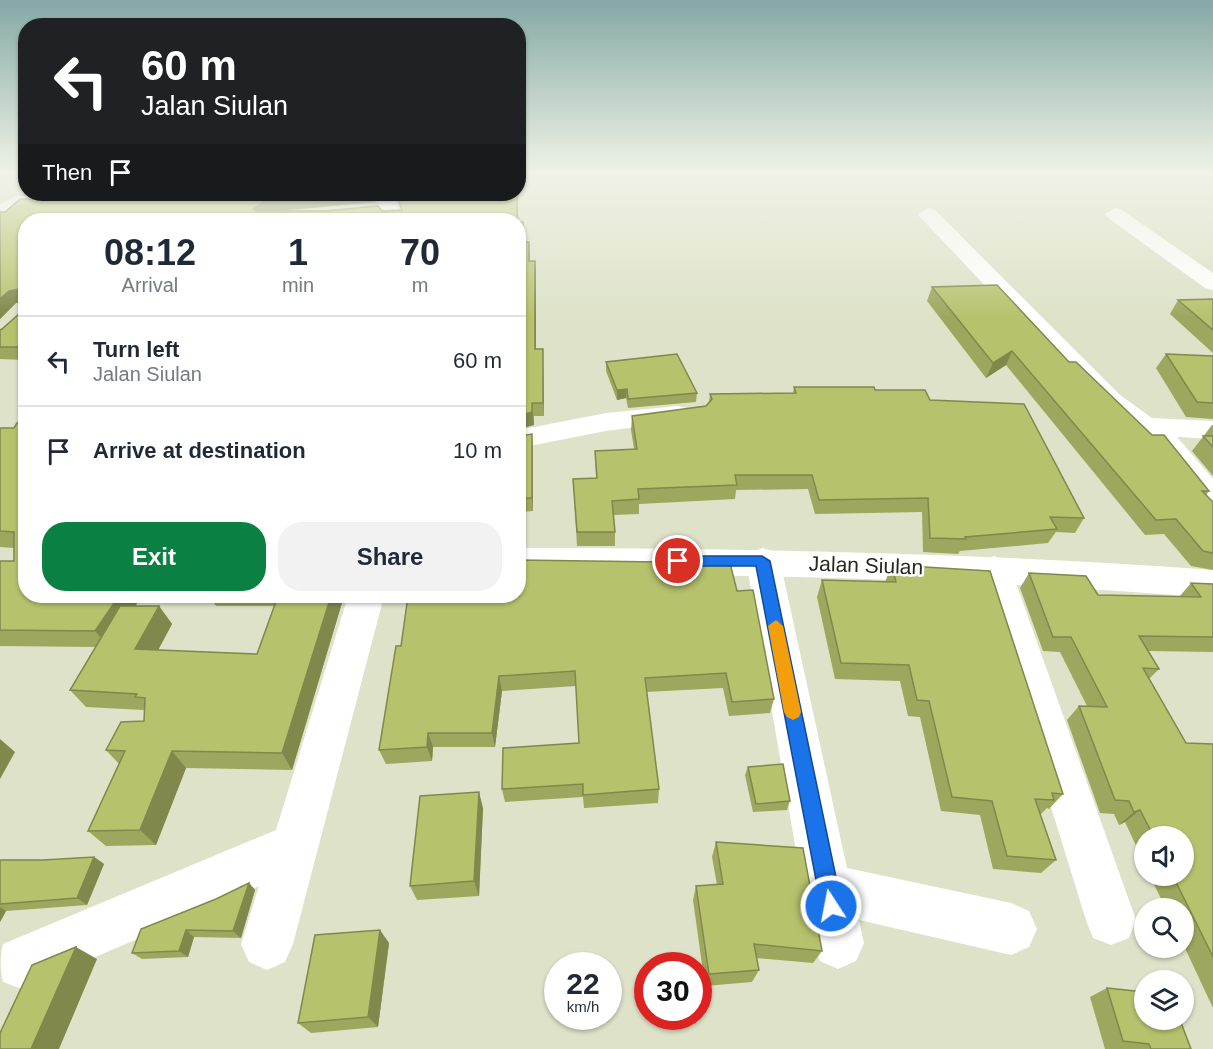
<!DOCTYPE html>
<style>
body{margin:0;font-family:Helvetica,sans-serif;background:#f2f2f3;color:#1f2937;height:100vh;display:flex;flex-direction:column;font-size:22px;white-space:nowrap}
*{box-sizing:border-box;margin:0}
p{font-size:20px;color:#747a83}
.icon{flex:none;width:33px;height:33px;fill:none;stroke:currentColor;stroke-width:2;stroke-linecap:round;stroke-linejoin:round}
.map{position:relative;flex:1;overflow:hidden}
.details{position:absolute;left:18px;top:213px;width:508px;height:390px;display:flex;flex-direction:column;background:#fff;border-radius:24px;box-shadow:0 2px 4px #0004}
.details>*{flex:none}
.top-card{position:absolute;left:18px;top:18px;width:508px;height:183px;border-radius:24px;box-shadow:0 2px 4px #0004;background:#202124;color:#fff;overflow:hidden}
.controls{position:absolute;left:1134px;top:826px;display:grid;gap:12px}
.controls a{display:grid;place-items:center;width:60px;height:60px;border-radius:50%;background:#fff;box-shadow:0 2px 4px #0004;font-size:30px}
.speed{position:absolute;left:544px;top:952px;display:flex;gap:12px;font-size:30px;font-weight:700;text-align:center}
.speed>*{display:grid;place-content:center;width:78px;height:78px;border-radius:50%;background:#fff;box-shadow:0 2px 4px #0004;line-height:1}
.speed small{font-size:15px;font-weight:400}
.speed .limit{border:9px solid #d22;background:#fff;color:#111}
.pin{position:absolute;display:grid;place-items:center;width:51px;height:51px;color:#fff;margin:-26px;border:3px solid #fff;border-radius:50%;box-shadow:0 2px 6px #0007}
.me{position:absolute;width:66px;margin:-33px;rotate:349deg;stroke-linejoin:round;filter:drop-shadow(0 0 4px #0008)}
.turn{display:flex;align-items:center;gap:21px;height:126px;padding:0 24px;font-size:27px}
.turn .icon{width:78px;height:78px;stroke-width:2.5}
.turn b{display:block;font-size:42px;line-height:51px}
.then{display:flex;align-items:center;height:57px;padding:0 24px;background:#0003;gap:12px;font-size:22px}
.eta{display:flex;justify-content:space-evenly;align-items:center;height:102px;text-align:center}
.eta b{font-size:36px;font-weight:700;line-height:42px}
.primary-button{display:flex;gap:12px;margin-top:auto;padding:12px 24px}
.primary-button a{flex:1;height:69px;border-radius:24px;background:#0b8043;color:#fff;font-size:24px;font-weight:700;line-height:69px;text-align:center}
.primary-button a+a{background:#f2f2f3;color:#1f2937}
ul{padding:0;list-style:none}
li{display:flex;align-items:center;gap:18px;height:90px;padding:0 24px;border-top:2px solid #e0e1e3}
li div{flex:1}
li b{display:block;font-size:22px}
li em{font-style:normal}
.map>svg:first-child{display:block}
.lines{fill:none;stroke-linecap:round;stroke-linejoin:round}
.minor{fill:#fff;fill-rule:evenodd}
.tertiary{fill:#fff;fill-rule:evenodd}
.wall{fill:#9da75e}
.shaded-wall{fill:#80884c}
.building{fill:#b7c26d;stroke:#80884c;stroke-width:1.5}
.route{fill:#1a73e8;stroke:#114b97;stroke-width:1.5}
.slow{fill:#f59e0b}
.labels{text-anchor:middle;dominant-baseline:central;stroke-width:5;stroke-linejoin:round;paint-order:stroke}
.street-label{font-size:21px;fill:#27281e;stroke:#fff}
</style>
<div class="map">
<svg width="1213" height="1049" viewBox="0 0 1213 1049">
<rect width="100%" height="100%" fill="#dde2c8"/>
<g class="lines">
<!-- minor -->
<g class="minor">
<path d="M16,196H62L71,202L62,208H20L0,219V204Z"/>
<path d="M928,208L935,210L1120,395L1152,418L1213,421V439L1177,437L1213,479V512L1202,509L1164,459L1149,442L1100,407L921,218L918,214Z"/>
<path d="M1115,208L1122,210L1213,273V290L1205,288L1108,218L1105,214Z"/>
<path d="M677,406L687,408L691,414L687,420L606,431L519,448V430L606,413Z"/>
<path d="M763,548L775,552L780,561L847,868L1011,903L1029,911L1037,929L1029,947L1011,955L859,920L864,943L856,961L838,969L820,961L812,943L746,561L751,552Z"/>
<path d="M994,556L1006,560L1011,569L1136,920L1129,938L1111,945L1093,938L1086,920L977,569L982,560Z"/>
<path d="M348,596H384L293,944L285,962L267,970L249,962L241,944L259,886L22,989L3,982C0,970 0,956 3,944L276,830Z"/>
</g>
<!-- tertiary -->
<g class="tertiary">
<path d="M376,194H394L402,220H384Z"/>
<path d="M519,548C751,548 982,553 1213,570V598C982,579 751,574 519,574Z"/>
</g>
</g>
<!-- wall -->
<g class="wall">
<path d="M237,194H374L376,202L275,211L401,210L396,194H518V220H26V360L0,359V330L2,329L20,313V303H16L0,319V212L217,199L235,195Z"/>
<path d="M524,233V242H529L530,261L536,272V349L543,362L544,416H534V425L519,429Z"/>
<path d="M932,287L1069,362L1209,491L1206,495L1213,502V570L1191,566L1164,534L1145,535L1006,365L986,378L927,301Z"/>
<path d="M1213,299V353L1170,314L1178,300Z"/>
<path d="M1166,354L1213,356V419L1186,417L1156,368Z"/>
<path d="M606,362L697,393L696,402L628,408L626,398L617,400L606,371Z"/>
<path d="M794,387L875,390L930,400L1084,518L1075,533L1056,532L1048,543L960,551L958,554L923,552L922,512L815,514L808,489L736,490L735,499L639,504V514L614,515L615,532V546H577L573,479L596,478L595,451L634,449L631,430L632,416L706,406L709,402L710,394L793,393Z"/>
<path d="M1212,425H1213V476L1192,451Z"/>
<path d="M0,428L26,596H142L135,606H159L172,624L158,650L257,654L274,606H216L209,596H344L292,770L186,768L156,845L106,846L88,831L119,764L106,750L144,721V710L86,707L70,690L96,647L0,646V561H14V548L0,547Z"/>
<path d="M519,436L533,447V511L519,512Z"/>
<path d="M892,565L1063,794L1049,809L1047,808L1040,815L1056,860L1041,873L993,869L980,815L941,811L920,717L908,716L900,681L835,679L817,597L822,580L885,582Z"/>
<path d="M1029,573L1098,595L1179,597L1191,583L1213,584V652L1148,651L1159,669L1149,679L1186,743L1213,744V1008L1184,946V909H1166L1150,876H1184V837H1144V863L1125,822L1119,825L1114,814L1100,813L1067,720L1079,706H1087L1060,652L1043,651L1020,588Z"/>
<path d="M737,591L774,699L770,713L729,716L723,688L646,692L659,789L658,803L584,808L583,797L505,802L502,789L579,743L576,686L502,691L495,747H433L432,761L386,764L379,750L396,646Z"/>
<path d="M748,767L790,801L787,810L753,812L745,775Z"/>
<path d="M483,808L479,896L417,900L410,886Z"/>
<path d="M716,842L822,951L813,963L756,958L759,970L752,982L705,986L693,900L696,886L717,885L712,857Z"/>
<path d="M94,857L104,864L87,905L6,911L0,922V860H43Z"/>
<path d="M249,883L255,890L241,938L194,937L188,957L142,959L132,953L216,899Z"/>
<path d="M389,943L378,1027L311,1033L298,1023Z"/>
<path d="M1107,988L1191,1049H1105L1090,997Z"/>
</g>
<!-- shaded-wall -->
<g class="shaded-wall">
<path d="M349,194H374L376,202L269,212L257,220L253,209L265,201Z"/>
<path d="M535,261L536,272V362L535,349Z"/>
<path d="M20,289L26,302L16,303L0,319V299L9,291Z"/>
<path d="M543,349V362L544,416L543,403Z"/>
<path d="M1012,351L1006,365L986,378L993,363Z"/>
<path d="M627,389L626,398L617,400V390Z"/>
<path d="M532,403L534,425L519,429V416Z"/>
<path d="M532,434L533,447V511L532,498Z"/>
<path d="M119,596H142L108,647L95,631Z"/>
<path d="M331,596H344L292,770L282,753Z"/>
<path d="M159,606L172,624L149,667L135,649Z"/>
<path d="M499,676L502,691L495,747L492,733Z"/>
<path d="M428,733L433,747L432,761L427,747Z"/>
<path d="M0,739L15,752L0,779Z"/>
<path d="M172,751L186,768L156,845L140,830Z"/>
<path d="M479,792L483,808L479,896L474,881Z"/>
<path d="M1140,810L1125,822L1119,825L1134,812Z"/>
<path d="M94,857L104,864L87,905L77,898Z"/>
<path d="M249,883L255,890L241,938L233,931Z"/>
<path d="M0,907L6,911L0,922Z"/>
<path d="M186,930L194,937L188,957L179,951Z"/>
<path d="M380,930L389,943L378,1027L368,1017Z"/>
<path d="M76,947L97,959L59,1049H31Z"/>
</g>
<!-- building -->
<g class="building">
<path d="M237,194H349L265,201L253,209L255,211H324L378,206L382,211L402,210L397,194H517V212L518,220H26V347H0V330L2,329L20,313V289L9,291L0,299V212H5L20,199H217L235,195Z"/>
<path d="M519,222H523L522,242H529V261H535V349H543V403H532V412L519,416Z"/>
<path d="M997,285L1069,362H1076L1152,435H1164L1209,491H1202L1213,502V553L1203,551L1176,519L1156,520L1012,351L993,363L932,287Z"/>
<path d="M1213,299V330L1178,300Z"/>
<path d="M677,354L697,393L628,399L627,389L617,390L606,362Z"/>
<path d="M1166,354L1213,356V403L1197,402Z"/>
<path d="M794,387H874L875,390H925L930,400L1024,404L1084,518L1050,517L1057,529L965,537L966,539L930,538L928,498L819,500L812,475H735L737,485L638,489L639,499L612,501L615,532H577L573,479L597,478L595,451L637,449L632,416L706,406L712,399L710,394L796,393Z"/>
<path d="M17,423H26V596H119L95,631L0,630V561H14V532L0,531V428H14Z"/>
<path d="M532,434V498H519V436Z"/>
<path d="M1203,436H1213V447Z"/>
<path d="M519,560L730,563L737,591L753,590L774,699L732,702L726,673L645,678L659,789L583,795V784L502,789L503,748L579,743L575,671L499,676L492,733H428L427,747L379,750L396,646H401L408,596H519Z"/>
<path d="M892,565L990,571L1063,794L1052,793L1054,800L1035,799L1056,860L1007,856L992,801L952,797L929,701L917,700L909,665L841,663L822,580L896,582Z"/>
<path d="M1029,573L1086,576L1098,595L1201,597L1191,583L1213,584V637L1139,636L1159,669L1143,668L1186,743L1213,744V957L1173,876H1184V837H1154L1140,810L1134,812L1129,801L1115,800L1079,706L1107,707L1071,637H1053Z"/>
<path d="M278,596H331L282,753L172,751L140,830L88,831L125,751L106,750L121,722L144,721L145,698L135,697L137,694L70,690L120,606H159L135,649L257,654Z"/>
<path d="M783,764L790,801L756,804L748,767Z"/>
<path d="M479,792L474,881L410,886L420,796Z"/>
<path d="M716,842L803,848L822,951L754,944L759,970L709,974L696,886L723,884Z"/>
<path d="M94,857L77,898L0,904V860H43Z"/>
<path d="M249,883L233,931L186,930L179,951L132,953L141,929L216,899Z"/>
<path d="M380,930L368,1017L298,1023L315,935Z"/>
<path d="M76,947L31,1049H0V1033L32,965Z"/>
<path d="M1107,988L1144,992V1020H1180L1191,1049H1151L1149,1044L1123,1041Z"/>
</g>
<!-- sky -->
<linearGradient id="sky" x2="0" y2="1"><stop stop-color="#84a9a6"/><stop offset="0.54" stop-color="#f0f2e6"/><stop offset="1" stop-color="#f0f2e6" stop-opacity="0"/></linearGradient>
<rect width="1213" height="318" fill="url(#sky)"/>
<!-- route -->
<path class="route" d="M678,556H762L770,561L842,906L839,914L831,917L824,914L821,906L756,566H678L671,561Z"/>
<!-- slow -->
<path class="slow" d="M776,620L783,626L801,712L799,717L793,720L787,717L784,712L768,626Z"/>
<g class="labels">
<!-- street labels -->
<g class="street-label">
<text transform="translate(866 565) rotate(2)">Jalan Siulan</text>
</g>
</g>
</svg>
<div class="controls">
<a><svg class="icon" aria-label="sound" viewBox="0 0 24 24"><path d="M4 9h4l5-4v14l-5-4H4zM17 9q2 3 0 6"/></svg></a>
<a><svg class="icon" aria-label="search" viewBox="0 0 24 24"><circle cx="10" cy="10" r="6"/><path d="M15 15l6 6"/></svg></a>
<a><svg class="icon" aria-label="layers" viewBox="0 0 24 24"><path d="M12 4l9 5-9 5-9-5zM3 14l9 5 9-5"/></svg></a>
</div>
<div class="speed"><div>22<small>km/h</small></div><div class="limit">30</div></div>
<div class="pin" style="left:678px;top:561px;background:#d93025"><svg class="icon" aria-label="arrive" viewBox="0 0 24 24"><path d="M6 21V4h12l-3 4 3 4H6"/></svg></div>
<svg class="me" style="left:831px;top:906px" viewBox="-20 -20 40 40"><circle r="17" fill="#1a73e8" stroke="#fff" stroke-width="3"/><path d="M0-11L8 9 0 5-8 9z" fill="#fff"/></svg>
<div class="top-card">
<div class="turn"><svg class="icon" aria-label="left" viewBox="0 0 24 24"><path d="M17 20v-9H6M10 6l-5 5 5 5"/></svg><div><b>60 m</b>Jalan Siulan</div></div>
<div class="then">Then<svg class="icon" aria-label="arrive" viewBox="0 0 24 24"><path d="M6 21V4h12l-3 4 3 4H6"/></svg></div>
</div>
<section class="details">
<div class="eta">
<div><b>08:12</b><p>Arrival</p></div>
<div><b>1</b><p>min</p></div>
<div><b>70</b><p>m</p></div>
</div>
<ul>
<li><svg class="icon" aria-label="left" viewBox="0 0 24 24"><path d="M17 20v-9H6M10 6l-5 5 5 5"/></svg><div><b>Turn left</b><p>Jalan Siulan</p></div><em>60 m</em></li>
<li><svg class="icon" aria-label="arrive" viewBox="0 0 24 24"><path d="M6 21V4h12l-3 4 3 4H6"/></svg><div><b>Arrive at destination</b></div><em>10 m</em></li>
</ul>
<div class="primary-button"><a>Exit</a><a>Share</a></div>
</section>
</div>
